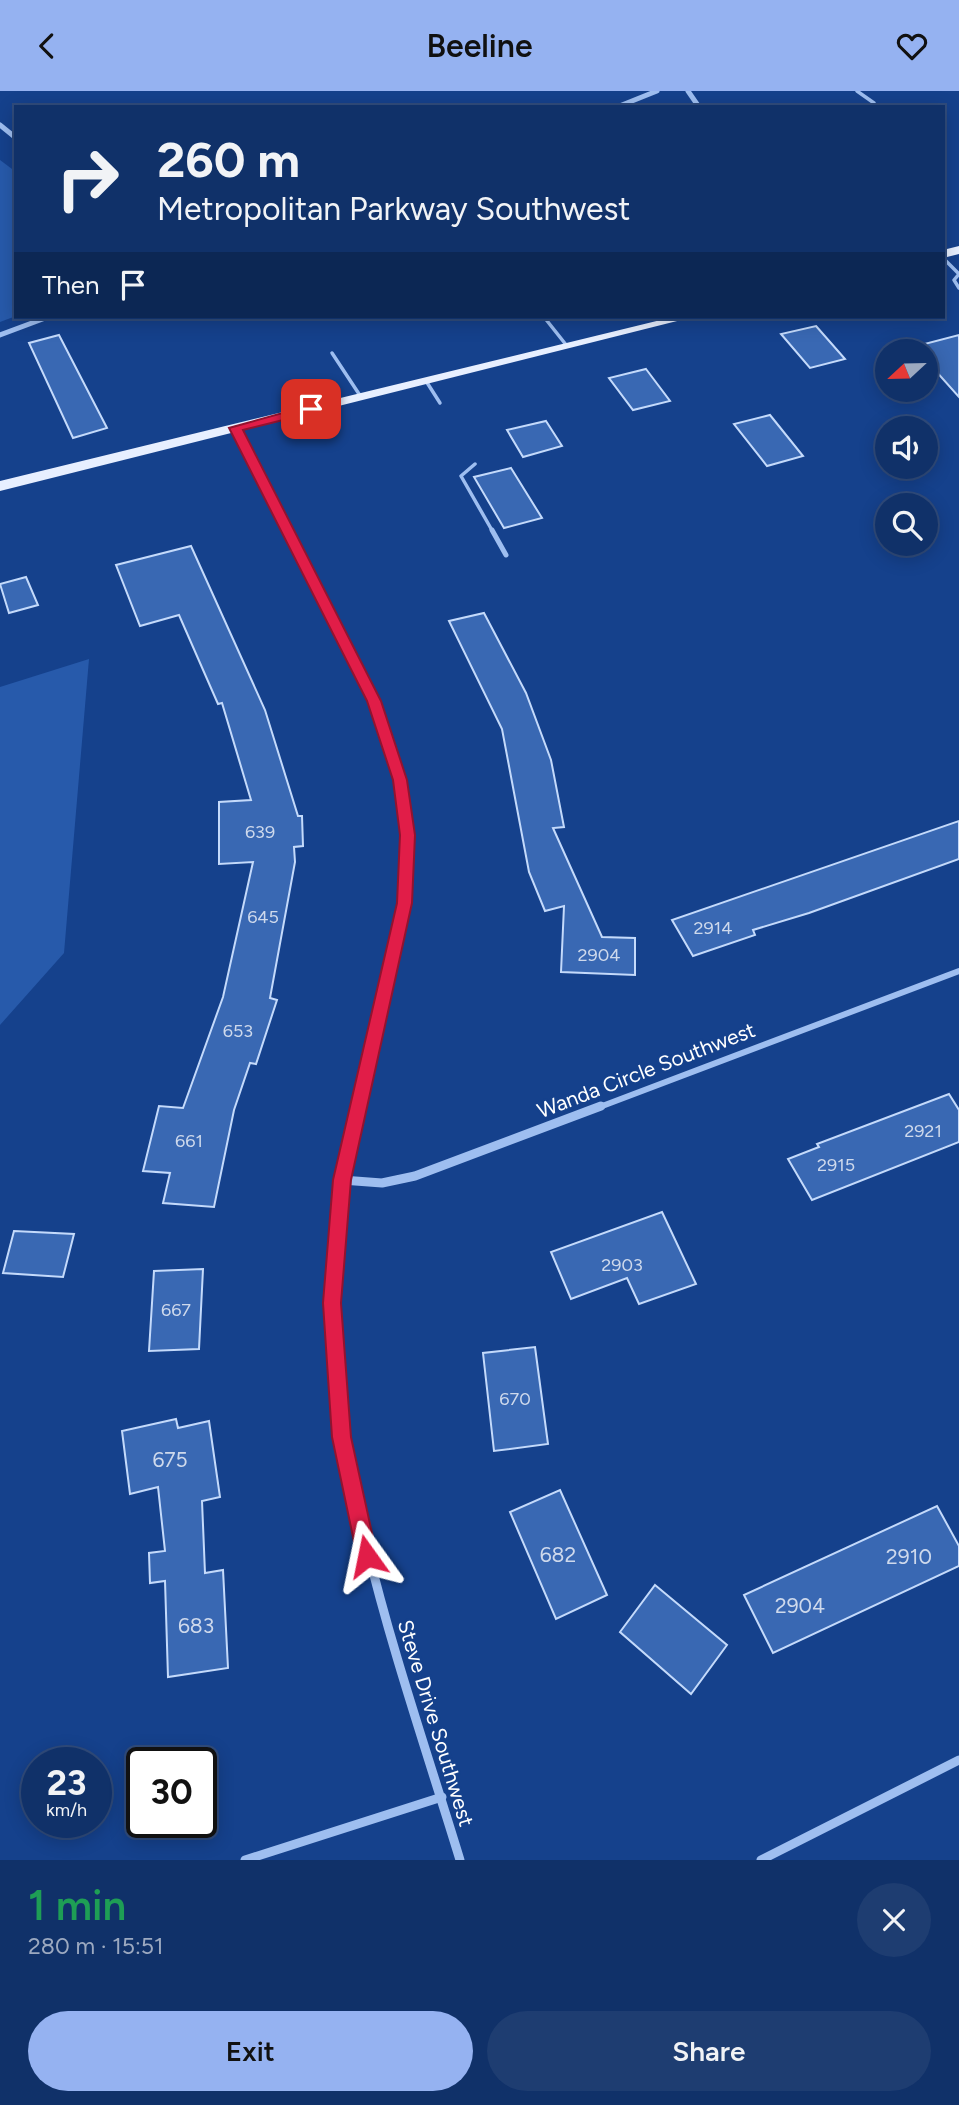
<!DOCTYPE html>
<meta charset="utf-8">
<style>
body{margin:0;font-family:Figtree,sans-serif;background:#1e3d71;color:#f1f3f6;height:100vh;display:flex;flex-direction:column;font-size:26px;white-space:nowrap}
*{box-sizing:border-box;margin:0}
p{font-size:23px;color:#9ca9c0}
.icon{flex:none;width:38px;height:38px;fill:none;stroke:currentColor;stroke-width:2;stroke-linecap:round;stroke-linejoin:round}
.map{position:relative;height:1769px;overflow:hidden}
.sheet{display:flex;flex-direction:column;background:#103169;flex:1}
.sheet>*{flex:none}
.top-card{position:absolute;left:14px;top:14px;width:931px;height:214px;border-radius:0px;box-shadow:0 4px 18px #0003,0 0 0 2px #304c7d;background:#103169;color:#f1f3f6;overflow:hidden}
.needle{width:46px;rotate:248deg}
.controls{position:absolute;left:875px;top:248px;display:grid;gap:14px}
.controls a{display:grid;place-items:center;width:63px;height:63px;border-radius:50%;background:#103169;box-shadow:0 4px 18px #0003,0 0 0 2px #304c7d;font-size:35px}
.speed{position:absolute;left:21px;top:1656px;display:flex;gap:14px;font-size:35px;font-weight:700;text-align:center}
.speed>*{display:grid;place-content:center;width:91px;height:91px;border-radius:50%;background:#103169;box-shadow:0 4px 18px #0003,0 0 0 2px #304c7d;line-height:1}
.speed small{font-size:18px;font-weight:400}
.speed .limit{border:4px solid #111;border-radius:10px;background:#fff;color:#111}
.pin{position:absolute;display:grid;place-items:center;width:60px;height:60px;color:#fff;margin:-30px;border-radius:14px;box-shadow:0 4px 10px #0006}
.me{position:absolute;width:77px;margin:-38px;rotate:348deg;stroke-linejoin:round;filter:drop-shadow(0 0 5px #0008)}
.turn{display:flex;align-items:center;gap:24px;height:147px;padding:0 28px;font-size:32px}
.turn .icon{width:91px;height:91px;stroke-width:2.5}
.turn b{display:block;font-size:49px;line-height:60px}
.then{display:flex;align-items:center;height:66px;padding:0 28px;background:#0003;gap:14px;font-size:26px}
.round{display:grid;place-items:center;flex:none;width:74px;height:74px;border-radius:37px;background:#1e3d71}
.overview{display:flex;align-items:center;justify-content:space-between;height:119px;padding:0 28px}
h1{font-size:42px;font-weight:600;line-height:52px;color:#1e9e55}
.button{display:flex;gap:14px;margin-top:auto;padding:14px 28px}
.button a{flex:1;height:80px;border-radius:42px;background:#95b2f1;color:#111;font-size:28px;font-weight:600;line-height:80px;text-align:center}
.button a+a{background:#1e3d71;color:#f1f3f6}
header{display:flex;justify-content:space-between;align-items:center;height:91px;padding:0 28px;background:#95b2f1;color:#111;font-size:32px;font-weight:600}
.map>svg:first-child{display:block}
.green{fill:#275aab}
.building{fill:#3968b3;stroke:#c4dafb;stroke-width:2}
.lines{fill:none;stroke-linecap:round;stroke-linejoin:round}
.lane-far1{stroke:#9ebef0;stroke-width:3.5}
.lane{stroke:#9ebef0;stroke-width:5}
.street-far2{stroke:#9ebef0;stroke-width:5}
.street-far1{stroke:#9ebef0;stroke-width:6}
.street{stroke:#9ebef0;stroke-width:9}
.primary{fill:#e7efff;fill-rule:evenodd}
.route{fill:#e11d48;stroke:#92132f;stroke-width:2}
.labels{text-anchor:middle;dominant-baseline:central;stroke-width:5;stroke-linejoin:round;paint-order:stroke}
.number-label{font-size:18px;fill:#ced9ec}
.street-label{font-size:21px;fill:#fff;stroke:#15418c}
.near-number-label{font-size:21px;fill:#ced9ec}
</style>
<header><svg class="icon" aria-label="back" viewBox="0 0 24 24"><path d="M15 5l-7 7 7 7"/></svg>Beeline<svg class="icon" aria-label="heart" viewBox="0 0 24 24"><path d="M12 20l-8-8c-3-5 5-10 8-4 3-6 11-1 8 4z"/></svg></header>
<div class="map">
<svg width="959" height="1769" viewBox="0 0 959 1769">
<rect width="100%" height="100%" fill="#15418c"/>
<!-- green -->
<g class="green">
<path d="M0,69L16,81V225L0,231Z"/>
<path d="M89,568L64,862L0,934V596Z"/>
</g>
<!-- building -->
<g class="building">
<path d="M816,235L845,268L810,277L781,243Z"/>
<path d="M59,244L107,337L73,347L29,252Z"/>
<path d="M959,244V306L926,269V261H918L913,256Z"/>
<path d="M646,278L670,310L633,319L609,287Z"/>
<path d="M770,324L803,365L767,375L734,333Z"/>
<path d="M546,330L562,355L523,366L507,339Z"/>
<path d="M511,377L542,427L504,437L474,386Z"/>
<path d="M191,455L265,619L298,725H302L303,755L294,756L295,771L270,907L277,909L256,973L250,972L234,1019L214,1116L163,1112L170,1082L143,1080L159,1015L183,1017L223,906L253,771L219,773V711L251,709L222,612L218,613L179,524L140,535L116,474Z"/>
<path d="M26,486L38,514L9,522L0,493Z"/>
<path d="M484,522L526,602L551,669L564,736L553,737L602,846L635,847V884L561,881L564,815L545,820L529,781L502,638L449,530Z"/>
<path d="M959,730V768L809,822L753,839L755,844L693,865L672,829Z"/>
<path d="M949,1003L959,1019V1051L812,1109L788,1068L819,1056L817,1053Z"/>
<path d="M662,1121L696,1193L639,1213L627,1187L571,1208L551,1161Z"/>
<path d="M14,1140L74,1143L63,1186L3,1182Z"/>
<path d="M203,1178L199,1258L149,1260L154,1180Z"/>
<path d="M535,1256L548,1353L494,1360L483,1262Z"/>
<path d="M176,1328L178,1337L209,1330L220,1406L202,1410L205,1482L223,1479L228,1577L168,1586L165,1490L150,1492L149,1462L165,1460L158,1396L130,1403L122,1340Z"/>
<path d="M560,1399L607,1504L556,1528L510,1421Z"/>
<path d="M937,1415L959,1455V1475L773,1562L744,1504Z"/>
<path d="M655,1494L727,1554L691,1603L620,1541Z"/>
</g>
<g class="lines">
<!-- lane-far1 -->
<g class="lane-far1">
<path d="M857,0L874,12L873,16"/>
<path d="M943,167L959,183L954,189L959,197"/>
<path d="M544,226L567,255"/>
<path d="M332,262L361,306"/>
<path d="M426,290L440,312"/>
<path d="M475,373L461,385L493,441"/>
</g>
<!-- lane -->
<path class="lane" d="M492,439L506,464"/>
<!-- street-far2 -->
<g class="street-far2">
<path d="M688,0L699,16"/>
<path d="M617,16L657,0"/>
<path d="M0,34L16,47"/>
<path d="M0,244L48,226"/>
<path d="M235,336L288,441"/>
</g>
<!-- street-far1 -->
<g class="street-far1">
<path d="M287,439C335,534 403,635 407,744C410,831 377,931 358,1017"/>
<path d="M597,1017L959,880"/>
</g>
<!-- street -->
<g class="street">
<path d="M359,1015C344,1079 331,1147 332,1214C337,1407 404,1586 460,1769"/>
<path d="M342,1089L382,1092L415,1085L601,1015"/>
<path d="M245,1769L442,1706"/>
<path d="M761,1769L959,1669"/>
</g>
<!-- primary -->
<g class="primary">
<path d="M959,155V163L943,167V159Z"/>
<path d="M673,226H693L0,400V390Z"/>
</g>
</g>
<!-- route -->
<path class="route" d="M311,314L317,318L315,321L243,339L381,610L407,689L415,744L412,812L351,1089L341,1212L351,1346L377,1465L374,1472L367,1475L360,1472L357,1465L332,1346L323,1212L333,1089L397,812L400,744L393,689L367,610L229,337Z"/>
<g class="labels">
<!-- number labels -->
<g class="number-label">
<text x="260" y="741">639</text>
<text x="263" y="826">645</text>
<text x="713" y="837">2914</text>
<text x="599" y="864">2904</text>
<text x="238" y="940">653</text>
<text x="923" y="1040">2921</text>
<text x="189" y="1050">661</text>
<text x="836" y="1074">2915</text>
<text x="622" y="1174">2903</text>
<text x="176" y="1219">667</text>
<text x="515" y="1308">670</text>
</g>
<!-- street labels -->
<g class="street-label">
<text transform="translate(646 979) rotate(-21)">Wanda Circle Southwest</text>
<text transform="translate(436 1632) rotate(73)">Steve Drive Southwest</text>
</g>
<!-- near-number labels -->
<g class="near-number-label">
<text x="170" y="1368">675</text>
<text x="558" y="1463">682</text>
<text x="909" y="1465">2910</text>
<text x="800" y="1514">2904</text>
<text x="196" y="1534">683</text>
</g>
</g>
</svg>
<div class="controls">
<a><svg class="needle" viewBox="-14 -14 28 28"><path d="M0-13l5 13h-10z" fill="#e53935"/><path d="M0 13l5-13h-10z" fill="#9ca9c0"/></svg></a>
<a><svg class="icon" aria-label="sound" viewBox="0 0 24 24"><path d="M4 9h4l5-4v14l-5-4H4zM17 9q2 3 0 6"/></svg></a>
<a><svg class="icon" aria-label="search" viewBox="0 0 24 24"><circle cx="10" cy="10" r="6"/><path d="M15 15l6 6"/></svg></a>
</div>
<div class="speed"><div>23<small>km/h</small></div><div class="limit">30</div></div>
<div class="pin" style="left:311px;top:318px;background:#d93025"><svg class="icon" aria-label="arrive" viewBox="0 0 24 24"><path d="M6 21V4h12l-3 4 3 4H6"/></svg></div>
<svg class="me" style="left:367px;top:1465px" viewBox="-20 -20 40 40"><path d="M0-17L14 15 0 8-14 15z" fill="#e11d48" stroke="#fff" stroke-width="4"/></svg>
<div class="top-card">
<div class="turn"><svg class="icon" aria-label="right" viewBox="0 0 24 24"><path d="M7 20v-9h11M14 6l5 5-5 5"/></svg><div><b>260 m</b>Metropolitan Parkway Southwest</div></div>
<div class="then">Then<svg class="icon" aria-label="arrive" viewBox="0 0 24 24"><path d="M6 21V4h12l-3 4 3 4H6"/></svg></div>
</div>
</div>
<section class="sheet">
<div class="overview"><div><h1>1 min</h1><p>280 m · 15:51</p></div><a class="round"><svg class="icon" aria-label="close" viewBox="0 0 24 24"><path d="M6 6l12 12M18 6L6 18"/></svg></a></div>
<div class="button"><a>Exit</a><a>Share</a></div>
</section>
